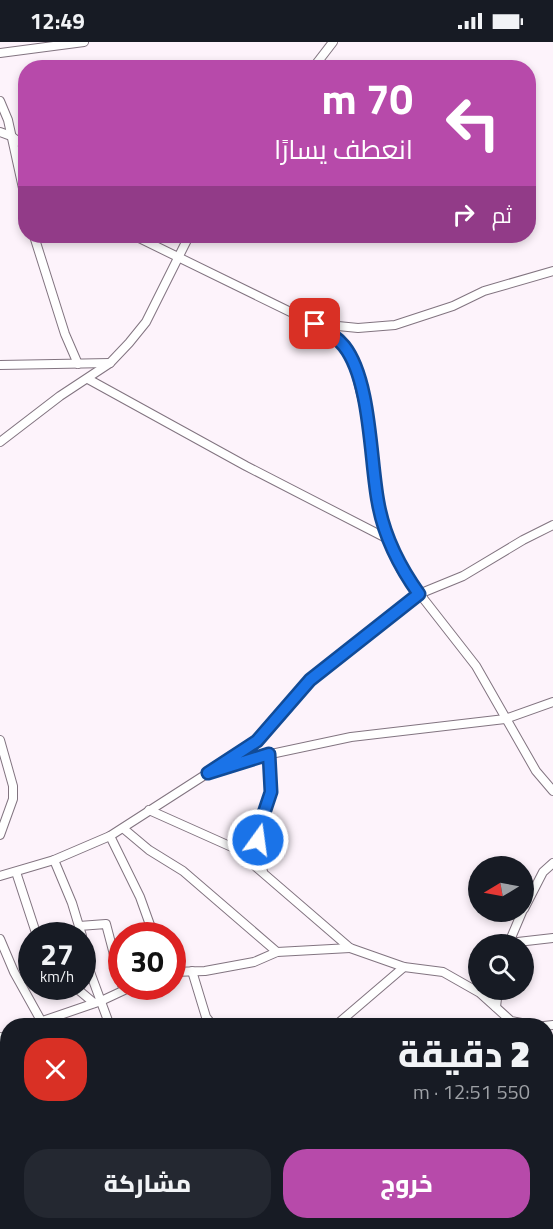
<!DOCTYPE html>
<html lang="ar">
<meta charset="utf-8">
<style>
body{margin:0;font-family:"Titillium Web",Cairo,sans-serif;background:#242831;color:#f1f3f6;direction:rtl;height:100vh;display:flex;flex-direction:column;font-size:22px;white-space:nowrap}
*{box-sizing:border-box;margin:0}
p{font-size:20px;color:#9ea1a6}
.icon{flex:none;width:33px;height:33px;fill:none;stroke:currentColor;stroke-width:2;stroke-linecap:round;stroke-linejoin:round}
.map{position:relative;flex:1;overflow:hidden;direction:ltr}
.drawer{position:absolute;left:0px;top:976px;width:554px;height:212px;display:flex;flex-direction:column;background:#171b24;border-radius:24px 24px 0 0;box-shadow:0 3px 9px #0003;direction:rtl}
.drawer>*{flex:none}
.top-card{position:absolute;left:18px;top:18px;width:518px;height:183px;border-radius:24px;box-shadow:0 3px 9px #0003;direction:rtl;background:#b74aaa;color:#fff;overflow:hidden}
.needle{width:39px;rotate:260deg}
.tools{position:absolute;left:468px;top:814px;display:grid;gap:12px}
.tools a{display:grid;place-items:center;width:66px;height:66px;border-radius:50%;background:#171b24;box-shadow:0 3px 9px #0003;font-size:30px}
.speed{position:absolute;left:18px;top:880px;display:flex;gap:12px;font-size:30px;font-weight:700;text-align:center}
.speed>*{display:grid;place-content:center;width:78px;height:78px;border-radius:50%;background:#171b24;box-shadow:0 3px 9px #0003;line-height:1}
.speed small{font-size:15px;font-weight:400}
.speed .limit{border:9px solid #d22;background:#fff;color:#111}
.pin{position:absolute;display:grid;place-items:center;width:51px;height:51px;color:#fff;margin:-26px;border-radius:12px;box-shadow:0 3px 9px #0006}
.me{position:absolute;width:66px;margin:-33px;rotate:14deg;stroke-linejoin:round;filter:drop-shadow(0 0 4px #0008)}
.turn{display:flex;align-items:center;gap:21px;height:126px;padding:0 24px;font-size:27px}
.turn .icon{width:78px;height:78px;stroke-width:2.5}
.turn b{display:block;font-size:42px;line-height:51px}
.then{display:flex;align-items:center;height:57px;padding:0 24px;background:#0003;gap:12px;font-size:22px}
.round{display:grid;place-items:center;flex:none;width:63px;height:63px;border-radius:24px;background:#242831}
.summary{display:flex;align-items:center;justify-content:space-between;height:102px;padding:0 24px}
h1{font-size:36px;font-weight:800;line-height:45px}
.cta{display:flex;gap:12px;margin-top:auto;padding:12px 24px}
.cta a{flex:1;height:69px;border-radius:24px;background:#b74aaa;color:#fff;font-size:24px;font-weight:800;line-height:69px;text-align:center}
.cta a+a{background:#242831;color:#f1f3f6}
.status{display:flex;justify-content:space-between;align-items:center;height:42px;padding:0 30px;background:#171b24;direction:ltr}
.status svg{height:16px;fill:currentColor}
.map>svg:first-child{display:block}
.lines{fill:none;stroke-linecap:round;stroke-linejoin:round}
.minor-casing{stroke:#827480;stroke-width:10}
.minor{stroke:#fff;stroke-width:8}
.route-casing{stroke:#114b97;stroke-width:15}
.route{stroke:#1a73e8;stroke-width:10}
</style>
<div class="status"><b>12:49</b><svg viewBox="0 0 49 12"><path d="M0 12V9h3v3zM5 12V6h3v6zM10 12V3h3v9zM15 12V0h3v12zM26 1h20v11H26zM47 4h2v5h-2z"/></svg></div>
<div class="map">
<svg width="553" height="1187" viewBox="0 0 553 1187">
<rect width="100%" height="100%" fill="#fdf3fb"/>
<g class="lines">
<defs>
<g id="minor">
<path d="M0,11L84,0"/>
<path d="M313,26L333,0"/>
<path d="M0,59L8,78L26,160"/>
<path d="M0,90L11,94L26,105"/>
<path d="M34,194L65,292L78,322"/>
<path d="M135,194L315,282L343,302L355,327L372,397L378,460L388,497L401,528L476,624L536,729L553,749"/>
<path d="M318,282L358,286L395,283L453,264L484,249L553,229"/>
<path d="M0,323L110,321"/>
<path d="M88,337L246,424L388,497"/>
<path d="M0,400L60,354L110,321L129,301L146,280L189,194"/>
<path d="M0,698L13,744V757L0,793"/>
<path d="M213,727L257,699L311,638L419,552L463,534L523,498L553,483"/>
<path d="M149,768L234,806L350,906L404,925L443,930L480,951L511,979L537,984"/>
<path d="M124,787L149,808L183,829L277,910"/>
<path d="M110,794L140,855L154,894"/>
<path d="M54,818L72,861L82,894"/>
<path d="M16,830L37,894"/>
<path d="M263,830L258,798L259,786L271,750L269,712"/>
<path d="M0,834L54,818L110,794L208,731L252,716L351,695L505,677L553,660"/>
<path d="M524,867L543,830L553,821"/>
<path d="M79,884L106,882L122,943"/>
<path d="M0,897L14,930L44,984"/>
<path d="M82,897L90,930L110,984"/>
<path d="M509,901L553,896"/>
<path d="M508,903L522,870"/>
<path d="M192,929L206,975L213,984"/>
<path d="M172,930L205,929L254,920L277,910L350,906"/>
<path d="M75,945L94,961"/>
<path d="M496,965L498,948"/>
<path d="M212,983L242,984"/>
<path d="M28,984L101,959L131,945"/>
<path d="M262,984H292"/>
<path d="M323,984L336,983"/>
<path d="M335,984L404,925"/>
<path d="M544,984L553,983"/>
<path d="M0,995L8,1007"/>
<path d="M0,1052L8,1069"/>
<path d="M0,1107L8,1104"/>
<path d="M0,1155L8,1173"/>
<path d="M11,1180L14,1187"/>
<path d="M155,1180L157,1187"/>
<path d="M201,1180L205,1187"/>
<path d="M268,1180L272,1187"/>
<path d="M311,1180V1187"/>
<path d="M536,1180L542,1187"/>
<path d="M113,1187L129,1180"/>
<path d="M277,1187L290,1180"/>
<path d="M500,1187L504,1180"/>
</g>
</defs>
<!-- minor casing -->
<use href="#minor" class="minor-casing"/>
<!-- minor -->
<use href="#minor" class="minor"/>
</g>
<g class="lines">
<defs>
<path id="route" d="M258,798L259,786L271,750L269,712L208,731L257,699L310,638L419,552C399,524 384,495 378,460C370,418 371,338 344,304C336,294 325,288 315,282"/>
</defs>
<!-- route casing -->
<use href="#route" class="route-casing"/>
<!-- route -->
<use href="#route" class="route"/>
</g>
</svg>
<div class="tools">
<a><svg class="needle" viewBox="-14 -14 28 28"><path d="M0-13l5 13h-10z" fill="#e53935"/><path d="M0 13l5-13h-10z" fill="#9ea1a6"/></svg></a>
<a><svg class="icon" aria-label="search" viewBox="0 0 24 24"><circle cx="10" cy="10" r="6"/><path d="M15 15l6 6"/></svg></a>
</div>
<div class="speed"><div>27<small>km/h</small></div><div class="limit">30</div></div>
<div class="pin" style="left:315px;top:282px;background:#d93025"><svg class="icon" aria-label="arrive" viewBox="0 0 24 24"><path d="M6 21V4h12l-3 4 3 4H6"/></svg></div>
<svg class="me" style="left:258px;top:798px" viewBox="-20 -20 40 40"><circle r="17" fill="#1a73e8" stroke="#fff" stroke-width="3"/><path d="M0-11L8 9 0 5-8 9z" fill="#fff"/></svg>
<div class="top-card">
<div class="turn"><svg class="icon" aria-label="left" viewBox="0 0 24 24"><path d="M17 20v-9H6M10 6l-5 5 5 5"/></svg><div><b>70 m</b>انعطف يسارًا</div></div>
<div class="then">ثم<svg class="icon" aria-label="right" viewBox="0 0 24 24"><path d="M7 20v-9h11M14 6l5 5-5 5"/></svg></div>
</div>
<section class="drawer">
<div class="summary"><div><h1>2 دقيقة</h1><p>550 m · 12:51</p></div><a class="round" style="background:#d93025;color:#fff"><svg class="icon" aria-label="close" viewBox="0 0 24 24"><path d="M6 6l12 12M18 6L6 18"/></svg></a></div>
<div class="cta"><a>خروج</a><a>مشاركة</a></div>
</section>
</div>
